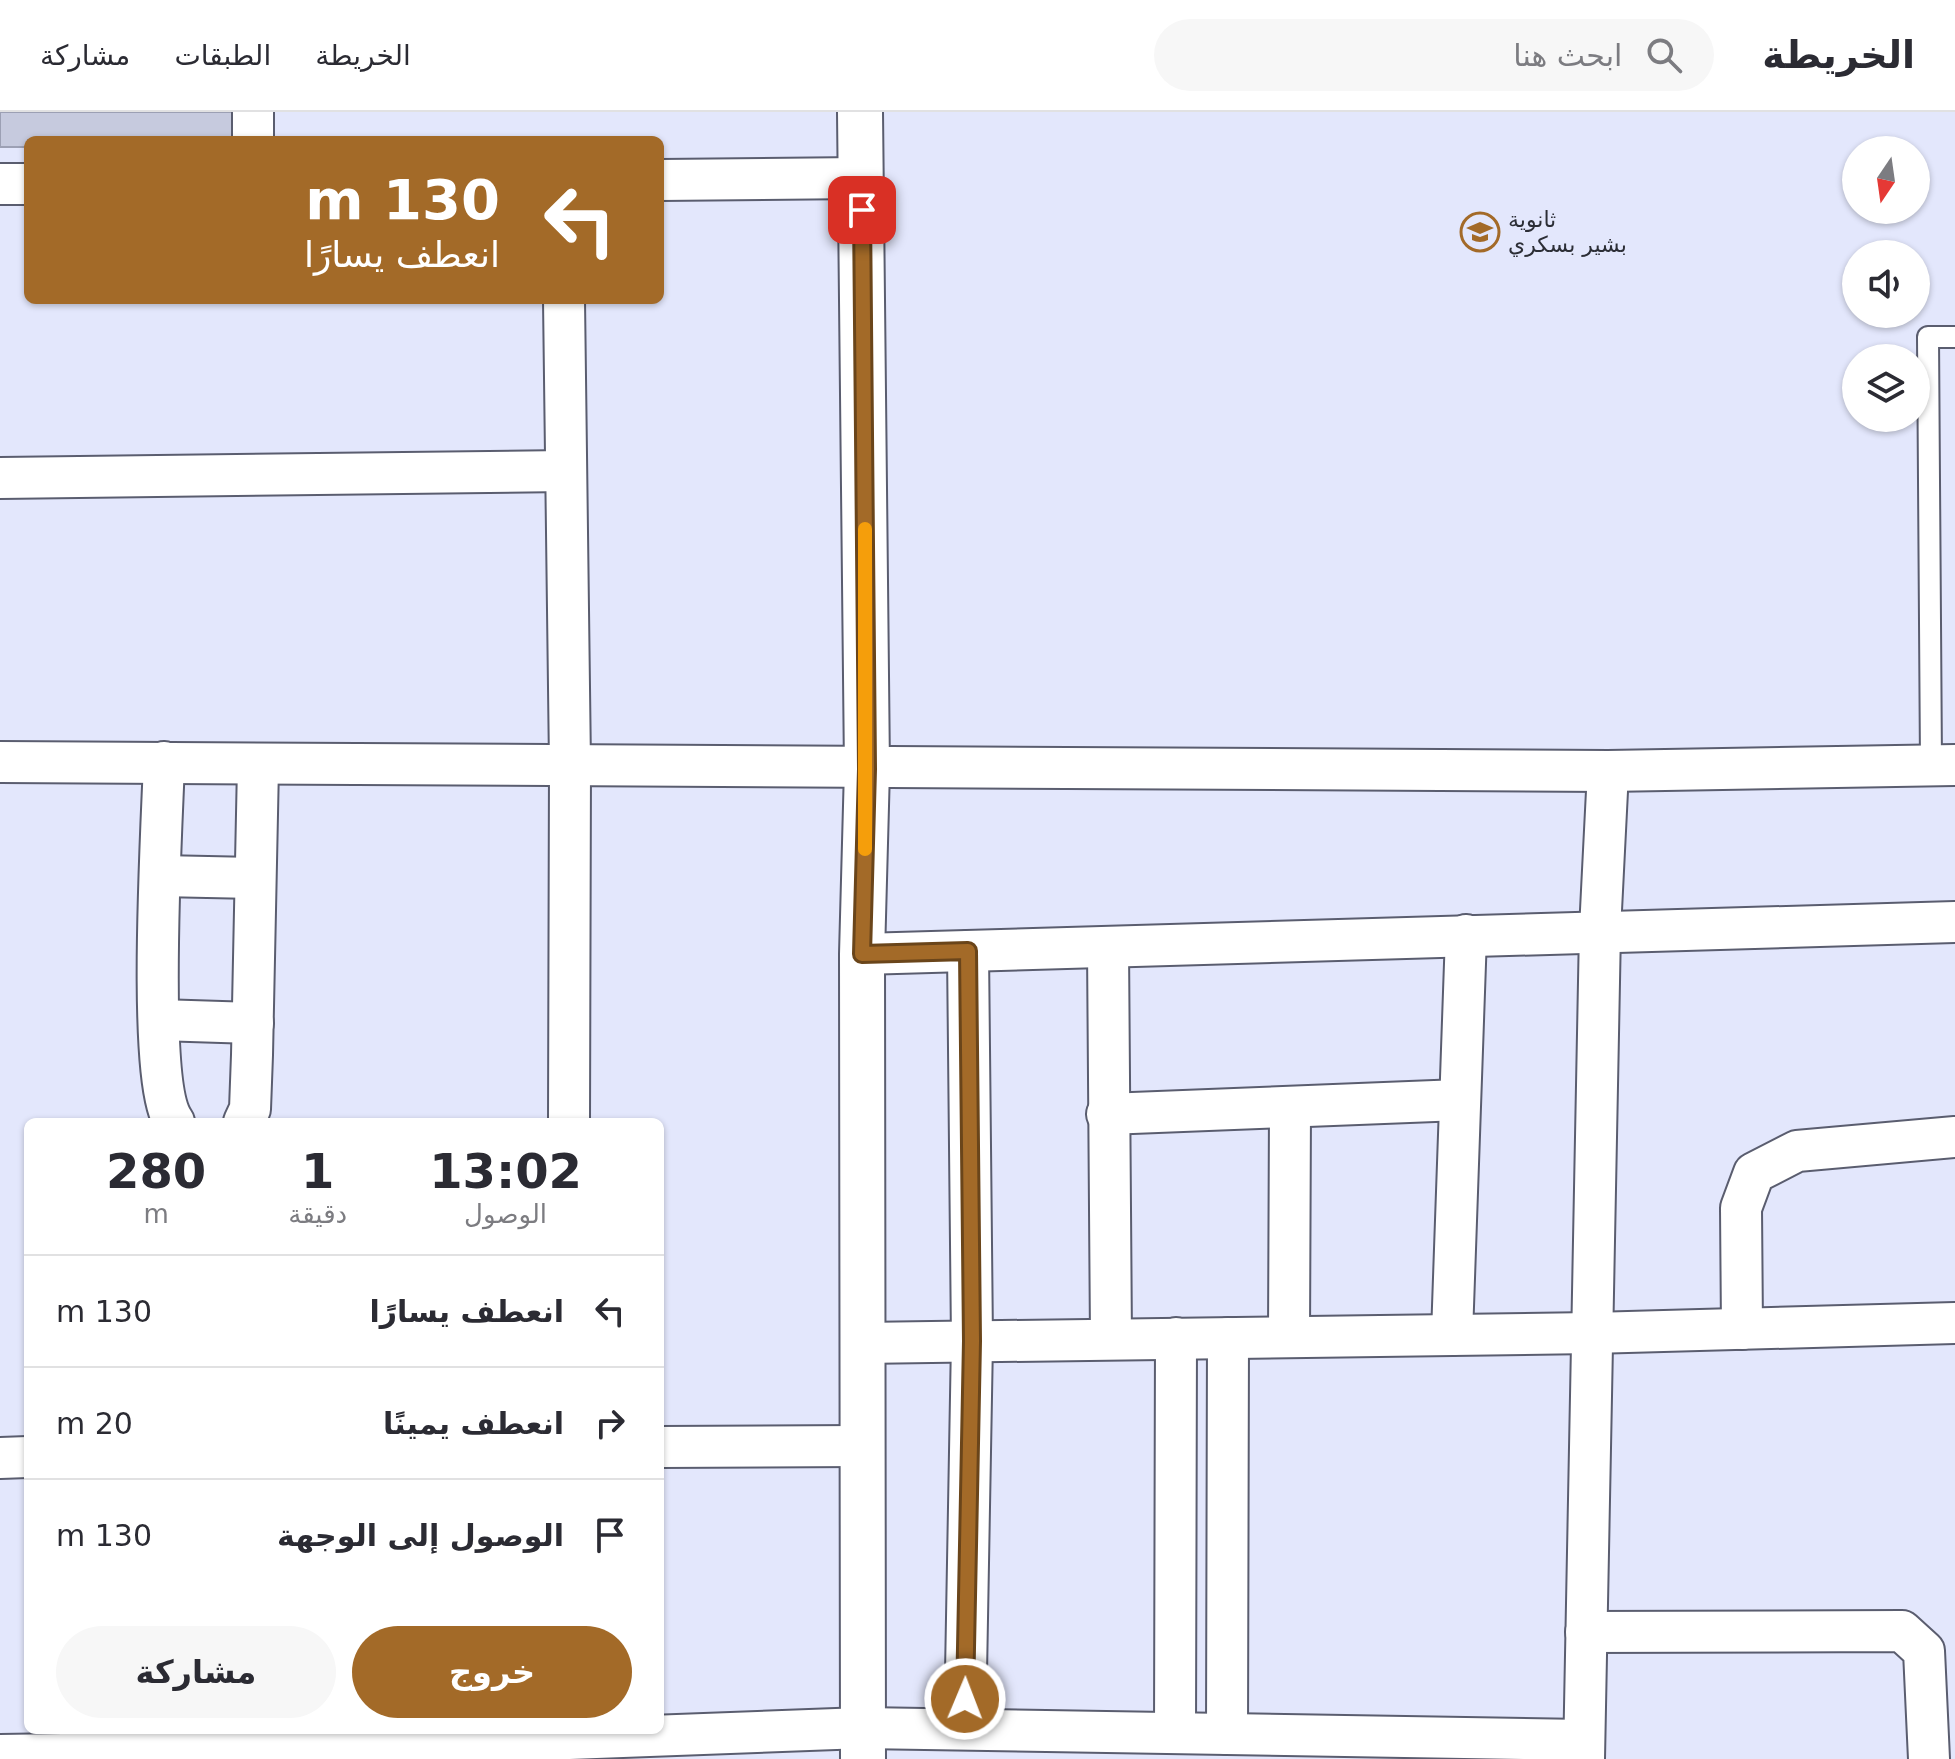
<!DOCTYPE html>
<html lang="ar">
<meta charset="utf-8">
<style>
body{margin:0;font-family:"DejaVu Sans",Vazirmatn,sans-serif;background:#f7f7f7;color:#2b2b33;direction:rtl;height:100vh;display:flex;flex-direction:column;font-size:30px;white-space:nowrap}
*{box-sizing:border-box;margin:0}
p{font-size:26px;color:#7c7c81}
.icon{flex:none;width:44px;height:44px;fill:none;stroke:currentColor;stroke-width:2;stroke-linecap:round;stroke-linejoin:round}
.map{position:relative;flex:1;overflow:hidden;direction:ltr}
.panel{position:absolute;left:24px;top:1006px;width:640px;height:616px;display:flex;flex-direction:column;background:#fff;border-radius:12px;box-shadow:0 2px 6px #0004;direction:rtl}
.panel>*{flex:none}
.banner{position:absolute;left:24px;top:24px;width:640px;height:168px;border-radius:12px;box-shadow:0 2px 6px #0004;direction:rtl;background:#a36a28;color:#fff;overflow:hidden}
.needle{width:52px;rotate:193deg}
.tools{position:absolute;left:1842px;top:24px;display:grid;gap:16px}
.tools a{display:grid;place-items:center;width:88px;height:88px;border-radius:50%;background:#fff;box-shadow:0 2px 6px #0004;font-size:40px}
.pin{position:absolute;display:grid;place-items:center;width:68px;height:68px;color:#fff;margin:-34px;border-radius:16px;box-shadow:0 4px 12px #0006}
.me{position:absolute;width:88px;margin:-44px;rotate:1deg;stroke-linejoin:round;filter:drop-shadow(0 0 6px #0008)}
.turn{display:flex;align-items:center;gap:28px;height:168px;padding:0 32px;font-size:36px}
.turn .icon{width:104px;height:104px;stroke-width:2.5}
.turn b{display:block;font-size:56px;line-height:68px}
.eta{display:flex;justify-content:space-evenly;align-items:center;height:136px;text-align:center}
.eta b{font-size:48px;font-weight:700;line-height:56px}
.button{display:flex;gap:16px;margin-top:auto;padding:16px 32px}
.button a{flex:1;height:92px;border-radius:48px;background:#a36a28;color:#fff;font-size:32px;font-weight:700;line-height:92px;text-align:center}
.button a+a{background:#f7f7f7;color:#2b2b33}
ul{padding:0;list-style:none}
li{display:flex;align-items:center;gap:24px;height:112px;padding:0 32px;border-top:2px solid #e1e1e2}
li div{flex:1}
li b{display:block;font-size:30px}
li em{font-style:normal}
header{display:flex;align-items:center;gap:48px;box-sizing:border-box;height:112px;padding:0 40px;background:#fff;border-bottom:2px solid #e1e1e2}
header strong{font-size:38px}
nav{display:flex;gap:44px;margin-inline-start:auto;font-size:28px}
.search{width:560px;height:72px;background:#f7f7f7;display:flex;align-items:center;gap:20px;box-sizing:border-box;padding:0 28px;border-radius:44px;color:#7c7c81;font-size:30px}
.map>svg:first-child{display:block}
.building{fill:#c6cade;stroke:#9ca0b4;stroke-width:2}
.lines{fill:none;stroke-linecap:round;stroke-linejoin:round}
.lane-casing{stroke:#5a5d6f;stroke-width:24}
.street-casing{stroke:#5a5d6f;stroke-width:44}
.secondary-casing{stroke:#5a5d6f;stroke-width:48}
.lane{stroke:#fff;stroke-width:20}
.street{stroke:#fff;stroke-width:40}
.secondary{stroke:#fff;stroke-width:44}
.route-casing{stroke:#6a451a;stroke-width:20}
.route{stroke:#a36a28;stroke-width:14}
.slow{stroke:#f59e0b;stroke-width:14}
.labels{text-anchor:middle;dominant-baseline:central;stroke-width:7;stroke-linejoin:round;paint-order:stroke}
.poi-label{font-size:22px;fill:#2c2e36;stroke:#e3e7fc;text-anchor:start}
</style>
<header>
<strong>الخريطة</strong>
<div class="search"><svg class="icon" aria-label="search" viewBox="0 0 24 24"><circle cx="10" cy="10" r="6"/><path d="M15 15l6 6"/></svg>ابحث هنا</div>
<nav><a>الخريطة</a><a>الطبقات</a><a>مشاركة</a></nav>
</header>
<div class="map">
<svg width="1955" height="1647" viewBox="0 0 1955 1647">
<rect width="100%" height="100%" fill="#e3e7fc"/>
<!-- building -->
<path class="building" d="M0,0H234V28H28V35H0Z"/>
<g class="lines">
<defs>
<path id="lane" d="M1931,653L1928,225H1955"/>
<g id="street">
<path d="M253,0V28"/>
<path d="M660,68L861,66"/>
<path d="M0,72H28"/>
<path d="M564,188L570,652L569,1010"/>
<path d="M0,366L566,359"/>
<path d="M0,650L1608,659L1955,653"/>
<path d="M164,650C162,712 146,971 174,1010"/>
<path d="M161,764L254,766"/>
<path d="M1108,835L1111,1227"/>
<path d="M862,842L1955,810"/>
<path d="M159,908L253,911"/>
<path d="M1107,1002L1460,988"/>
<path d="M244,1010L250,997L252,943L258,654"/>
<path d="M1742,1217L1741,1096L1754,1061L1797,1039L1955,1025"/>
<path d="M1452,1223L1466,823"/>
<path d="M1289,1225L1290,996"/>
<path d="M862,1231L1592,1221L1955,1211"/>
<path d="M660,1335L861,1334"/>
<path d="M0,1346L28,1345"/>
<path d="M1586,1520L1902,1519L1924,1539L1929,1647"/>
<path d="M965,1617L972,1229L968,839"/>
<path d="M1175,1621L1176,1226"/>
<path d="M1227,1622L1228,1226"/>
<path d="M0,1643L249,1639L863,1616L1584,1628"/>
<path d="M1584,1647L1600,818L1608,659"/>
</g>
<path id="secondary" d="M860,0L867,657L862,842L863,1647"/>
</defs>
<!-- lane casing -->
<use href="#lane" class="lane-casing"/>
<!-- street casing -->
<use href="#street" class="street-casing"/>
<!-- secondary casing -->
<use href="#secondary" class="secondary-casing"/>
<!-- lane -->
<use href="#lane" class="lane"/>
<!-- street -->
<use href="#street" class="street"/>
<!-- secondary -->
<use href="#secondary" class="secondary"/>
</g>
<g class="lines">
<defs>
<path id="route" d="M862,98L867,657L862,842L968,839L972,1229L965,1587"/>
</defs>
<!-- route casing -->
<use href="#route" class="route-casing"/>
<!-- route -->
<use href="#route" class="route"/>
<!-- slow -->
<path class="slow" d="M865,417V737"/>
</g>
<!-- icons -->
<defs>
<symbol id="school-ring" viewBox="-11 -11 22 22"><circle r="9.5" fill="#e3e7fc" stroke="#a36a28" stroke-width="1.5"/><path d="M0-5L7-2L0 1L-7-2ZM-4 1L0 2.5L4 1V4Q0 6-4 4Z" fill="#a36a28"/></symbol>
</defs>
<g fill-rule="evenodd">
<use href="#school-ring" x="1458" y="98" width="44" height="44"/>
</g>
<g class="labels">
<!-- poi labels -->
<g class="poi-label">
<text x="1508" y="107">ثانوية<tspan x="1508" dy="25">بشير بسكري</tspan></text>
</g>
</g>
</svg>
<div class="tools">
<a><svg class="needle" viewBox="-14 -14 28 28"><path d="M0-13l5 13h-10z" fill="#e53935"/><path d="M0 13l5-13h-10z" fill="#7c7c81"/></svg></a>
<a><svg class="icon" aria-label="sound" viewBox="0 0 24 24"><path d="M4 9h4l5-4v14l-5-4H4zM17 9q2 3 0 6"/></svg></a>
<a><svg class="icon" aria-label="layers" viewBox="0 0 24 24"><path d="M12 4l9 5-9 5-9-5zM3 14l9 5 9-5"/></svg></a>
</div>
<div class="pin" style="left:862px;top:98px;background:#d93025"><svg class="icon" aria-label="arrive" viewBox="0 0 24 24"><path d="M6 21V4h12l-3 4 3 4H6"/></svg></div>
<svg class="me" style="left:965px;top:1587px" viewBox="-20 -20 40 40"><circle r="17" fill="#a36a28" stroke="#fff" stroke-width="3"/><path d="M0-11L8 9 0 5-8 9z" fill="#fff"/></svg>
<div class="banner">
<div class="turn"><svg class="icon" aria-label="left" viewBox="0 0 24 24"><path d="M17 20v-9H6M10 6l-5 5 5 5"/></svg><div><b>130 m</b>انعطف يسارًا</div></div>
</div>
<section class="panel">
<div class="eta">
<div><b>13:02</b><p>الوصول</p></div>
<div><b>1</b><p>دقيقة</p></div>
<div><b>280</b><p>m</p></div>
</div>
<ul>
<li><svg class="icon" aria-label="left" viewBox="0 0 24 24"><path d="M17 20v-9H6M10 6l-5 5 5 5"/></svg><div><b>انعطف يسارًا</b></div><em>130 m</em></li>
<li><svg class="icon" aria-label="right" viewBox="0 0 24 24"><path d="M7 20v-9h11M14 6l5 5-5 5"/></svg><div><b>انعطف يمينًا</b></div><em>20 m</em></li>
<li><svg class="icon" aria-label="arrive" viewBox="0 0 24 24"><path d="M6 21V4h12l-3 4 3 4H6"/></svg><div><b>الوصول إلى الوجهة</b></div><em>130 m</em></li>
</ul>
<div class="button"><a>خروج</a><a>مشاركة</a></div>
</section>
</div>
